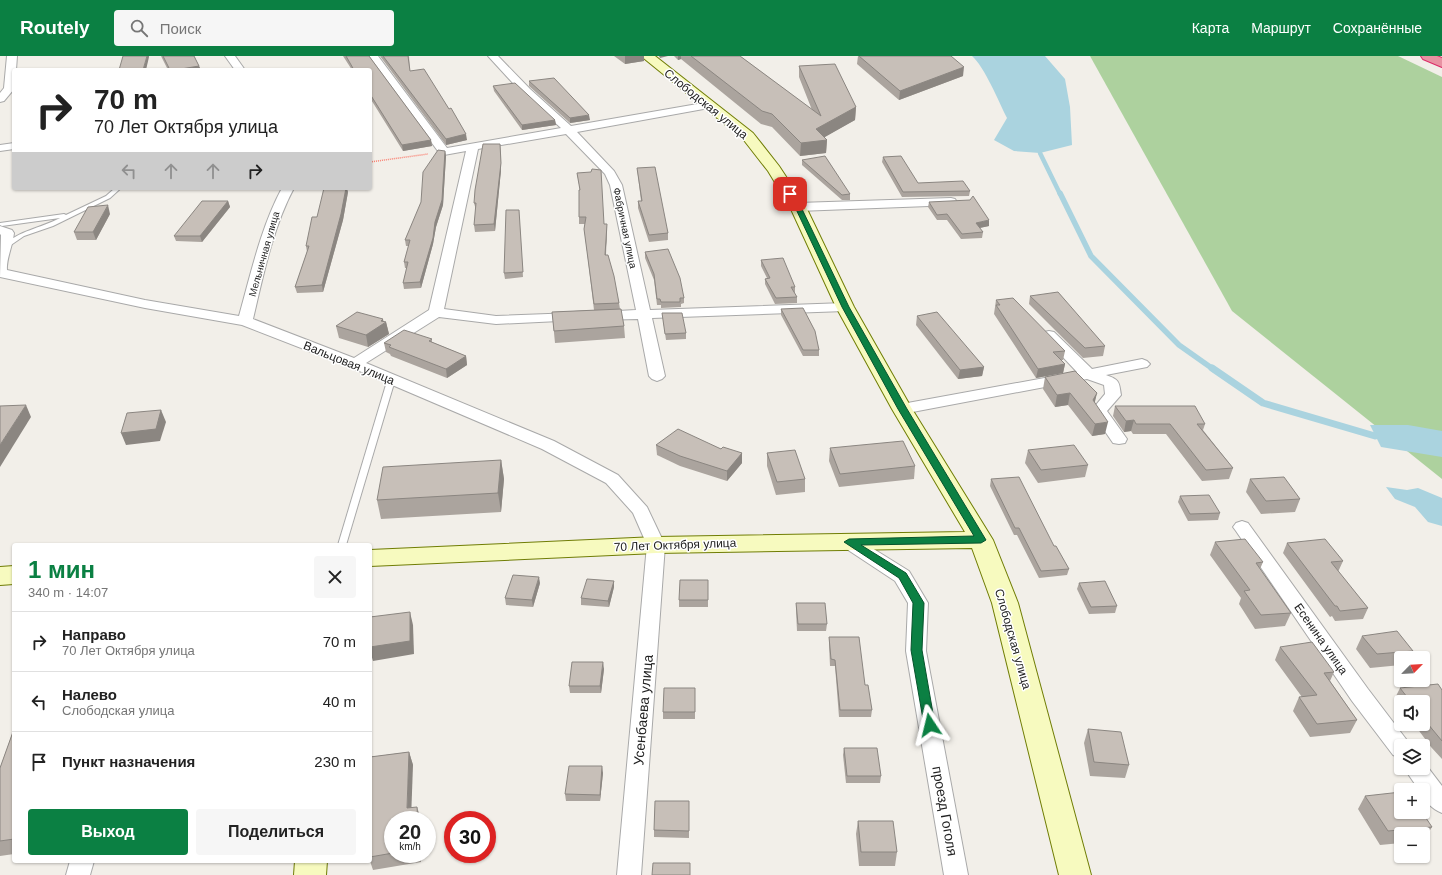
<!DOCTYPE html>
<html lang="ru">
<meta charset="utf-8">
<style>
body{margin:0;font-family:Arial,sans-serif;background:#f6f6f6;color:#222;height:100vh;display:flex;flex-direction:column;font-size:15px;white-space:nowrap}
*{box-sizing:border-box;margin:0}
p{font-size:13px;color:#767676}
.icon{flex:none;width:22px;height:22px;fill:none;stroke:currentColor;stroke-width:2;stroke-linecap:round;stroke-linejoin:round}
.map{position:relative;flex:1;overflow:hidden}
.side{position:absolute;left:12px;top:487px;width:360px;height:320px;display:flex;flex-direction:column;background:#fff;border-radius:4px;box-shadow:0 1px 3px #0004}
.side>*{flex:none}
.hud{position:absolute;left:12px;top:12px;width:360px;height:122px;border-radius:4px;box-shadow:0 1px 3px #0004;background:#fff;color:#222;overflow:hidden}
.needle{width:26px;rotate:66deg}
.controls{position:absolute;left:1394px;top:595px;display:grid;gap:8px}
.controls a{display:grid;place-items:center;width:36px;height:36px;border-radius:4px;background:#fff;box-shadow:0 1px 3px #0004;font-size:20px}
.speed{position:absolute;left:384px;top:755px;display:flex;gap:8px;font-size:20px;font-weight:700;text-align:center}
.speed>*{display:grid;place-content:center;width:52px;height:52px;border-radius:50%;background:#fff;box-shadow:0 1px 3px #0004;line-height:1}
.speed small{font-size:10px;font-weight:400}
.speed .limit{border:6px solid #d22;background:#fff;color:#111}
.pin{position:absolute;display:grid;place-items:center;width:34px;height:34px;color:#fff;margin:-17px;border-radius:8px;box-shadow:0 2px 6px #0006}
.me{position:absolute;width:44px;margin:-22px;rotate:350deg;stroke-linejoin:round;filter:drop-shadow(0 0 3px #0008)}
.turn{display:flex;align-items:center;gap:14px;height:84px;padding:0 16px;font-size:18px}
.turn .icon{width:52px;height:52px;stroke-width:2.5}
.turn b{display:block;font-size:28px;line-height:34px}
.lanes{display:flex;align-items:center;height:38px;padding:0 16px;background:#0003;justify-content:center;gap:20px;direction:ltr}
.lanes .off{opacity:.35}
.round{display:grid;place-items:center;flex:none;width:42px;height:42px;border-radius:4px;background:#f6f6f6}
.summary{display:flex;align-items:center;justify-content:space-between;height:68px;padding:0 16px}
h1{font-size:24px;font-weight:600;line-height:30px;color:#0b8043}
.cta{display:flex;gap:8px;margin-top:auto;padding:8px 16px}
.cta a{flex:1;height:46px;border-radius:4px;background:#0b8043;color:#fff;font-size:16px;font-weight:600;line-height:46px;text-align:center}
.cta a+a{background:#f6f6f6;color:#222}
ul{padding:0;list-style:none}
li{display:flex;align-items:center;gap:12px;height:60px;padding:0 16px;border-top:1px solid #e0e0e0}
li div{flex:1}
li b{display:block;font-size:15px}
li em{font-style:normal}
header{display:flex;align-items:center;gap:24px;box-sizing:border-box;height:56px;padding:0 20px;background:#0b8043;color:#fff}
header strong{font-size:19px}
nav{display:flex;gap:22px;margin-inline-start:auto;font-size:14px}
.search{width:280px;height:36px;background:#f6f6f6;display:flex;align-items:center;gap:10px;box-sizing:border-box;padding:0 14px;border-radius:4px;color:#767676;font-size:15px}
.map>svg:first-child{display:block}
.forest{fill:#add19e}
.water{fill:#aad3df}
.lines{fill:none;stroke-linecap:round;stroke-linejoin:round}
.stream-far2{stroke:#aad3df;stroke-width:4.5}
.stream-far1{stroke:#aad3df;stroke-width:5.5}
.stream{stroke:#aad3df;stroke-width:7}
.lane-casing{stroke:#a9a9a9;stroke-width:2}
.street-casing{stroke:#a9a9a9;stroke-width:2}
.secondary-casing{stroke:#707d05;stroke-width:2}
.highway-casing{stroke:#dc2a67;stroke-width:2}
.path{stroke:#fa8072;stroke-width:1.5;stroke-dasharray:1 1;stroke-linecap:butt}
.lane{fill:#fff;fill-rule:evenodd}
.street{fill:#fff;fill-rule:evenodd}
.secondary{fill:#f7fabf;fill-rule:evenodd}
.highway{fill:#e892a2;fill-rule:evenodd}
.wall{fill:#aba49e}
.shaded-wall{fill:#8b8681}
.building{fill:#c7bfb8;stroke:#8b8681}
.route{fill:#0b8043;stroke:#07532c}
.labels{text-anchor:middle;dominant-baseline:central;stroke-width:3;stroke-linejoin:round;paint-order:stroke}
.far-street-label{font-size:10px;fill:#222;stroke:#fff}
.street-label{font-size:12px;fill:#222;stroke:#fff}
.near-street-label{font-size:14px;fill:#222;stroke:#fff}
</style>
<header>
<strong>Routely</strong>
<div class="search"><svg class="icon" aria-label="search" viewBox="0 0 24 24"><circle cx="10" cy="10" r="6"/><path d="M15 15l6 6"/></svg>Поиск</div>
<nav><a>Карта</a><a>Маршрут</a><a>Сохранённые</a></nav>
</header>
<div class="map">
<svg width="1442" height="819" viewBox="0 0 1442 819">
<rect width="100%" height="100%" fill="#f2efe9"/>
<!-- forest -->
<path class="forest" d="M1090,0H1398L1442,21V423L1232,255Z"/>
<!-- water -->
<g class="water">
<path d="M972,0H1045L1065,23L1070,51L1072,89L1040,97L1014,95L994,84L1007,62C999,46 984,10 972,0Z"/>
<path d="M1370,369H1408L1442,375V401L1381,391Z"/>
<path d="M1386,431L1407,434L1418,432L1442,442V470L1428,466L1415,451L1395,443Z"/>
</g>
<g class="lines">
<!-- stream-far2 -->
<path class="stream-far2" d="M1040,97L1060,138"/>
<!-- stream-far1 -->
<path class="stream-far1" d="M1060,137L1091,200L1179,289L1213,313"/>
<!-- stream -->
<path class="stream" d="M1212,312L1263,347L1375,380"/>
<defs>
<g id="lane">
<path d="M115,132H121L110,142L53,170L24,180L8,191H4L3,190C18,175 41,172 60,162L2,170L0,169V167L64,158L66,159L106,140Z"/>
<path d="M388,322H391L395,324L346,489H338Z"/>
</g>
<g id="street">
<path d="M7,0H17L16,14H14V33L4,45L0,46V37L4,32Z"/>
<path d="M225,0H235L245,14H235Z"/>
<path d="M368,0H378L447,92L561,72L522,37L488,0H498L530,33L571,70L709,46L713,47L714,49L709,52L577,76L614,115L622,129L650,254L845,247L850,248L852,251L850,254L845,255L652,262L665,320L662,323L657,325L652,323L649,320L638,263L599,264L594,263L592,260L594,257L599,256L636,254L610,129L605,118L566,78L478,93L444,253L496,260L575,257L580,258L582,261L580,264L496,268L439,261L366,307L554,385L618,419L647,451L665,489L641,819H617L647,489L633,457L606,427L542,393L350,311L242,269L145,252L0,221L1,179L0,178V170L12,174L14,177C13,189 6,203 7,214L145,244L239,260C251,217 261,171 282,132H294C273,171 263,220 253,263L354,302L429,254L466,95L444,99L440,98Z"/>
<path d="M14,87V93L0,95V89Z"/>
<path d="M951,142L955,143L957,146L955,149L798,155L794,154L792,151L794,148L798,147Z"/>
<path d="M1049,275L1054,276L1092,313L1142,303L1147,305L1150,308L1147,311L1106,319C1120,324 1119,326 1121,339L1107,355L1127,383L1125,387L1119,388L1113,387L1091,355L1105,338L1104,329L1087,323L902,358L896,356L894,353L896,350L902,348L1077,316L1042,279L1044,276Z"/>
<path d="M1242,465L1248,467L1368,633L1409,687L1411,690H1401V702L1393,699L1352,645L1236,475L1233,471L1236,467Z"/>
<path d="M849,480L856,482L909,515L928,547L926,595L968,819H944L906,595L908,547L895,525L842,490L840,486L842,482Z"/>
<path d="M1423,705L1442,730V757C1432,753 1423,745 1423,734H1419L1404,712H1423Z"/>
<path d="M70,805H94L90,819H66Z"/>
</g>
<g id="secondary">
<path d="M641,0H655L753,77L779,110L806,151L854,251L912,353L993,484L1018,547L1091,819H1059L992,547L972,492L656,497L370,510V494L656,481L965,476L892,353L836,251L790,151L768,115L743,83Z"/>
<path d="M14,510V528L0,529V511Z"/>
<path d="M295,805H327L326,819H294Z"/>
</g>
<path id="highway" d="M1421,0H1437L1442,2V11L1423,3Z"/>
</defs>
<!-- lane casing -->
<use href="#lane" class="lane-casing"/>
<!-- street casing -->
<use href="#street" class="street-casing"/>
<!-- secondary casing -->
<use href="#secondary" class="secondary-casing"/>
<!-- highway casing -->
<use href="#highway" class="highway-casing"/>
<!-- path -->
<path class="path" d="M370,106L428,98"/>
<!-- lane -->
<use href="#lane" class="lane"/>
<!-- street -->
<use href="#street" class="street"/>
<!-- secondary -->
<use href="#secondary" class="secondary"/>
<!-- highway -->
<use href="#highway" class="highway"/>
</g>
<!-- wall -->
<g class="wall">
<path d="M161,0H194L201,14H168Z"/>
<path d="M343,0H369L431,84L432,90L403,95L370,42V14H352Z"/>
<path d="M380,0H409L410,15L467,84L446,89Z"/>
<path d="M614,0H644V5L625,8Z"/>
<path d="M674,0H740L812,54L799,21V10L856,51L855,64L824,81L827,84L826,97L800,100L772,71L761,68L681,3L678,4Z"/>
<path d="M858,0H951L963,20L899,44L857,8Z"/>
<path d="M529,25L590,64L570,67L529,30Z"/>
<path d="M493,30L555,64L556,69L522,74L494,35Z"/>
<path d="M500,88L501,114L495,175L475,176L474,169L476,154L474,147Z"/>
<path d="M445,95L446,100L443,149L436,171L433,188L421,232L404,233L403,227L407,212H405L404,206L409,190H406L405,184Z"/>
<path d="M883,101L918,127L970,135L969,140L902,141L882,106Z"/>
<path d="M802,104L850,138V144H842L802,109Z"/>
<path d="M637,112L668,177V184L649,186L638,152V145H641Z"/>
<path d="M577,117L604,168H607V175L606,199L619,247L620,253L624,270L625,282L555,287L552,256L594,254L585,179L584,173L585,168H579V161L580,134Z"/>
<path d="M348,136L343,164L323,236L297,237L295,231L307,196L306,190Z"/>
<path d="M228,145L230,151L202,186L176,185L174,180Z"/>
<path d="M929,146L989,170L979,172L983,176L982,182L961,183L947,164H937L928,151Z"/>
<path d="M110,158L96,184H77L74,176Z"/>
<path d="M519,159L523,221L505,223L504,217Z"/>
<path d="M645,196L684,242V247L681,248V251L661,252V249H657L654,224L645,202Z"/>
<path d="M761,204L795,231V237H794L797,241V247L775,248L765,228V223L767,222L761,210Z"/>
<path d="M1030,240L1105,290L1103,300L1083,302L1029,248Z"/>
<path d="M996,244L1065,295L1063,304H1061L1065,308L1063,317L1036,322L994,258Z"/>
<path d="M781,253L819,294V300H803L781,259Z"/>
<path d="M662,257L686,277V283L666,284Z"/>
<path d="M917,260L984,311L982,320L958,323L916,269Z"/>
<path d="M383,265L386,266L389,278L368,291L339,282L336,270Z"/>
<path d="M432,283V286L466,300L467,309L447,322L391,300L390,298L386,296L384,287Z"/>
<path d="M1045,321L1097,337L1094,346L1105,378L1092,380L1068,349L1055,351L1043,333Z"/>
<path d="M1115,350L1205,368L1203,374L1233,412L1229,423L1202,425L1166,378H1133L1131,375L1124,376L1113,360Z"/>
<path d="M656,389L721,393L742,397V407L727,425L680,410L657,399Z"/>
<path d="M830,392L915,410L914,423L839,431L829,405Z"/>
<path d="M1028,394L1088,409L1085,421L1038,427L1025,407Z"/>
<path d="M767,397L805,423V436L776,439L767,410Z"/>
<path d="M501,404L504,423L501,456L381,463L377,444Z"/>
<path d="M991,423L1054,490L1069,513L1067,519L1039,522L1017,479H1014L990,430Z"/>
<path d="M1250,423L1300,443L1295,456L1261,458L1246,436Z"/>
<path d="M1180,440L1220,457L1218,464L1188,465L1178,446Z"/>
<path d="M1215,486L1263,506L1260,513L1291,557L1285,570L1255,573L1239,548L1241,542L1210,499Z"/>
<path d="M1287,487L1343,505L1338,516L1368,552L1363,563L1335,565L1332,560L1330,561L1283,497Z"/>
<path d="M708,524V551H679V544Z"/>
<path d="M614,525V531L609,551L581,549V542Z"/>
<path d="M540,527L533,551L506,549L505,542Z"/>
<path d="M1079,527L1117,550L1115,557L1089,558L1077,533Z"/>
<path d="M796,547L827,568L826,575H797L796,554Z"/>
<path d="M1362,580L1413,595L1410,602H1401V609L1370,612L1356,593Z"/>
<path d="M829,581L865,629L872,654L871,661H839L835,610H830L829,588Z"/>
<path d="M1280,591L1334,616L1330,625L1357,664L1350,677L1310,681L1293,655L1299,641H1302L1275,604Z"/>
<path d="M604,613L601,637H570L569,630Z"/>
<path d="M695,632V663H663V656Z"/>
<path d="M1400,632L1442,634V703L1431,691L1414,668H1423V646H1401V651L1395,642Z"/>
<path d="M14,673V798L0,800V712Z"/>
<path d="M1088,673L1129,709L1125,722L1090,720L1084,687Z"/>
<path d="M844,692L881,720L880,727H846L843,699Z"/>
<path d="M409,696L413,709L393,764V798H421V806L373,814L370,805V701Z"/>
<path d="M603,717L600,745H566L565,738Z"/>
<path d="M1365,740L1432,771L1424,784H1423V778H1401V787L1380,789L1358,753Z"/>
<path d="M689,745V782L654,781V774Z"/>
<path d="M858,765L897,796L895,810H859L856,778Z"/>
</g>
<!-- shaded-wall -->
<g class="shaded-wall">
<path d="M147,0H149V1L146,14H143Z"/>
<path d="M625,0H644V5L625,8Z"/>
<path d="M659,0H668L660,2Z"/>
<path d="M678,0H681V3L678,4Z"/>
<path d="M199,10L201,14H175Z"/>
<path d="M964,11L963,20L899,44L900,35Z"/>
<path d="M856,51L855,64L818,85L827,84L826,97L800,100L801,87L816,73Z"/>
<path d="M589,59L590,64L570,67V62Z"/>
<path d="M555,64L556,69L522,74V69Z"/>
<path d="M466,78L467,84L446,89V83Z"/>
<path d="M431,84L432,90L403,95L402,89Z"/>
<path d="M500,88L501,114L495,175L494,168Z"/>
<path d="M445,95L446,100L443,149L436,171L433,188L421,232L420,226Z"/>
<path d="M344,132H347L348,136L343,164L323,236L322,229Z"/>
<path d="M228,145L230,151L202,186L200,180Z"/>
<path d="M108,149L110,158L96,184L93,176Z"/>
<path d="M989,164V170L975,173L976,167Z"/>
<path d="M607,168V175L605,206V199Z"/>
<path d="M383,263L384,268L386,266L389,278L368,291L366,279Z"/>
<path d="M466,300L467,309L447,322L446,313Z"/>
<path d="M1065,308L1063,317L1036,322L1038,313Z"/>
<path d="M984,311L982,320L958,323L960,314Z"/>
<path d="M1070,337L1068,349L1055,351L1057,339Z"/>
<path d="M1097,337L1094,350L1093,344Z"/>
<path d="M26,349L31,361L0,411V389Z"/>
<path d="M161,354L166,366L160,385L126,389L121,377Z"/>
<path d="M1134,364L1131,375L1124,376L1126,365Z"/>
<path d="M1108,366L1105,378L1092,380L1095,368Z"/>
<path d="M742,397V407L727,425V415Z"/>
<path d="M501,404L504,423L501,456L498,437Z"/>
<path d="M539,521L540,527L533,551L532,544Z"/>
<path d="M614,525V531L609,551L608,545Z"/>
<path d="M410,556L413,569L414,598L373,605L370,595V591Z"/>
<path d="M603,606L604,613L601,637L600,630Z"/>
<path d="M409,696L413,709L411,764L407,752Z"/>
<path d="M602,710L603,717L600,745V739Z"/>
<path d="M417,751L421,764H418Z"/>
<path d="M419,798H421V806Z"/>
</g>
<!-- building -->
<g class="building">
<path d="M123,0H147L143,14H119Z"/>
<path d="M163,0H194L199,10L175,14H170Z"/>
<path d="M346,0H369L431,84L402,89L370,38V14H354Z"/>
<path d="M383,0H408L410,15L424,13L449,53L451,52L466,78L446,83Z"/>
<path d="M691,0H740L821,60L799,10L835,8L856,51L816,73L827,84L801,87L772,58L762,55Z"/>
<path d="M859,0H951L964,11L900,35Z"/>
<path d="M554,22L589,59L570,62L529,25Z"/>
<path d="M515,27L555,64L522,69L493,30Z"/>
<path d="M483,88H500L501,107L494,168L474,169L476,147H474L475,134Z"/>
<path d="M438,94L445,95L442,144L435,166L433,182L420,226L403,227L408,206H404L410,184H405L421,146L423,116Z"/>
<path d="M825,100L850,138L842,139L802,104Z"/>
<path d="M901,100L918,127L963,125L970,135L903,136L883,101Z"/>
<path d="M655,111L668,177L649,179L638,145H642L637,112Z"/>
<path d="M592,113L601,114L604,168H607L605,199H608L614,220L619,247L594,248L584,173L586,161H579V134H580L577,117L591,116Z"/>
<path d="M324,132H346L341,158L322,229L295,231L309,190H306L312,161H317Z"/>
<path d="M973,140L989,164L976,167L983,176L962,178L947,158L937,159L929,146L970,144Z"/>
<path d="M202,145H228L200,180H174Z"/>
<path d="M108,149L93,176H74L88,151Z"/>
<path d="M506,154H519L523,216L504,217Z"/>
<path d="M668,193L680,222L684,242H680V246H661L660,243H657L654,218L645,196Z"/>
<path d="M783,202L795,231H791L797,241L776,242L765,223L770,222L761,204Z"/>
<path d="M1058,236L1105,290L1085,292L1030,240Z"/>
<path d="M1013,242L1065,295L1053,296L1065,308L1038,313L996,249H1000L996,244Z"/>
<path d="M803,252L815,275L819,294H803L781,253Z"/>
<path d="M621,253L624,270L554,275L552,256Z"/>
<path d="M357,256L383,263L381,265L386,266L366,279L336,270Z"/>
<path d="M937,256L984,311L960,314L917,260Z"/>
<path d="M662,257H682L686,277L665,278Z"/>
<path d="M404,274L432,283L429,285L466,300L446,313L389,291L391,289L384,287Z"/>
<path d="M1075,315L1097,337L1093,344L1108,366L1095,368L1070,337L1057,339L1045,321Z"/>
<path d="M26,349L0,389V350Z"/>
<path d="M1115,350H1195L1205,368H1197L1233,412L1206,414L1170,368H1136L1134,364L1126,365Z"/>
<path d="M161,354L156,373L121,377L127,357Z"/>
<path d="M678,373L721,393L723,391L742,397L727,415L680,400L656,389Z"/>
<path d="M903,385L915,410L840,418L830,392Z"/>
<path d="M1074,389L1088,409L1041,414L1028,394Z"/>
<path d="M795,394L805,423L777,426L767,397Z"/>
<path d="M501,404L498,437L377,444L383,411Z"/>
<path d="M1019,421L1054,490H1056L1069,513L1041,515L1019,472H1015L991,423Z"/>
<path d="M1284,421L1300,443L1266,445L1250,423Z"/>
<path d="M1209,439L1220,457L1190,458L1180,440Z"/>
<path d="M1245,483L1263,506L1256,507L1291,557L1261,559L1244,535L1250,534L1215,486Z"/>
<path d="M1325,483L1343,505L1331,506L1368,552L1340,555L1337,550H1335L1287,487Z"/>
<path d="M513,519L539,521L532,544L505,542Z"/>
<path d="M587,523L614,525L608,545L581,542Z"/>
<path d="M680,524H708V544H679Z"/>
<path d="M1105,525L1117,550L1091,551L1079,527Z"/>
<path d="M796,547H825L827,568H798Z"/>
<path d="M410,556V585L370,591V561Z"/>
<path d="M1397,575L1413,595L1377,598L1362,580Z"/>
<path d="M829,581H859L865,629H868L872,654H840L835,604L831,603Z"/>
<path d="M1312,586L1334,616L1324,617L1357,664L1317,668L1299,641L1317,639L1280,591Z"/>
<path d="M572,606H603L600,630H569Z"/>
<path d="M1438,628L1442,634V685L1423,662V646H1411L1400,632Z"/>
<path d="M664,632H695V656H663Z"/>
<path d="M14,673V783L0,785V712Z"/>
<path d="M1088,673L1121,676L1129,709L1094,706Z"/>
<path d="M844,692H877L881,720H847Z"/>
<path d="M409,696L407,752L417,751L418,764H393V797L370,801V701Z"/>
<path d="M569,710H602L600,739L565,738Z"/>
<path d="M1401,736V756H1422L1432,771L1388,775L1365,740Z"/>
<path d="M655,745H689V775L654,774Z"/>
<path d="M858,765H893L897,796H861Z"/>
<path d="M653,807H690V819H652Z"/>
</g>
<!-- route -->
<path class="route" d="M788,137H792L801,151L849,251L907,353L986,484L981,487L861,489L906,517L924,547L922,594L935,669L934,673L930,674L925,673L924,669L911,594L913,547L899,522L844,486L849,483L974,480L898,353L842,251L795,151L787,138Z"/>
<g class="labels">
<!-- far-street labels -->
<g class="far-street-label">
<text transform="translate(625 172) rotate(78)">Фабричная улица</text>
<text transform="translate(264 198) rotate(-74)">Мельничная улица</text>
</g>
<!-- street labels -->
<g class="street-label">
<text transform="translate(706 48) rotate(39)">Слободская улица</text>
<text transform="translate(349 307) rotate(22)">Вальцовая улица</text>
<text transform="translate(675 489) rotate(-2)">70 Лет Октября улица</text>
<text transform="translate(1013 583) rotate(74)">Слободская улица</text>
<text transform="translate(1321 583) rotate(55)">Есенина улица</text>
</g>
<!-- near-street labels -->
<g class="near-street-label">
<text transform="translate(643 654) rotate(-85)">Усенбаева улица</text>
<text transform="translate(945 755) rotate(80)">проезд Гоголя</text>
</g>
</g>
</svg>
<div class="controls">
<a><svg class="needle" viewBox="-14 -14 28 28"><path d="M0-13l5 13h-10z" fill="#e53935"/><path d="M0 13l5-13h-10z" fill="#767676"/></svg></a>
<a><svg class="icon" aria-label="sound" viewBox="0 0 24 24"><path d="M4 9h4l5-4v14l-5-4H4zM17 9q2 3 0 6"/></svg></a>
<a><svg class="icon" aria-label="layers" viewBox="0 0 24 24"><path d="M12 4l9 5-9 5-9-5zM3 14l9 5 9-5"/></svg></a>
<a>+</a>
<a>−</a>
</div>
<div class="speed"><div>20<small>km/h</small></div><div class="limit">30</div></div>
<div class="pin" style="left:790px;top:138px;background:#d93025"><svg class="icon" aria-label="arrive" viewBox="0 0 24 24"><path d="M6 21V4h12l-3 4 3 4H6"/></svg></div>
<svg class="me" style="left:930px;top:669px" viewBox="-20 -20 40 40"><path d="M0-17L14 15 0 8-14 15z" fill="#0b8043" stroke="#fff" stroke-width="4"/></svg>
<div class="hud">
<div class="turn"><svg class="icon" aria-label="right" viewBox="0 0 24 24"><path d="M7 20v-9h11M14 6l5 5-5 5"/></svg><div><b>70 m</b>70 Лет Октября улица</div></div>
<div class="lanes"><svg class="icon off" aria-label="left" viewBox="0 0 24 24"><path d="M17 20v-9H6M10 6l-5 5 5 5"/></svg><svg class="icon off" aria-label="ahead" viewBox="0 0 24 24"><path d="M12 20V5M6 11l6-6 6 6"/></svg><svg class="icon off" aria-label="ahead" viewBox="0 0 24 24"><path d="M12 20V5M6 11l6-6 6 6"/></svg><svg class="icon" aria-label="right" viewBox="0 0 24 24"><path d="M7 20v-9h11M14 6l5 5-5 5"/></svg></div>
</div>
<section class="side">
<div class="summary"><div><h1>1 мин</h1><p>340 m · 14:07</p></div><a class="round"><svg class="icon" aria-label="close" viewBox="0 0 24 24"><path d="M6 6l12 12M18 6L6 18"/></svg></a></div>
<ul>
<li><svg class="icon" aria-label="right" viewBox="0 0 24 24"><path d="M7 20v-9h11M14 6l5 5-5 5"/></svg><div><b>Направо</b><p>70 Лет Октября улица</p></div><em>70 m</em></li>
<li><svg class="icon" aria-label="left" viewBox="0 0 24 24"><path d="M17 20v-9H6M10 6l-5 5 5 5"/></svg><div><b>Налево</b><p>Слободская улица</p></div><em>40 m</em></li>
<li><svg class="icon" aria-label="arrive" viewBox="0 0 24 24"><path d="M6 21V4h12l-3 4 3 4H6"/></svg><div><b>Пункт назначения</b></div><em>230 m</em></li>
</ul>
<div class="cta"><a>Выход</a><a>Поделиться</a></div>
</section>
</div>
